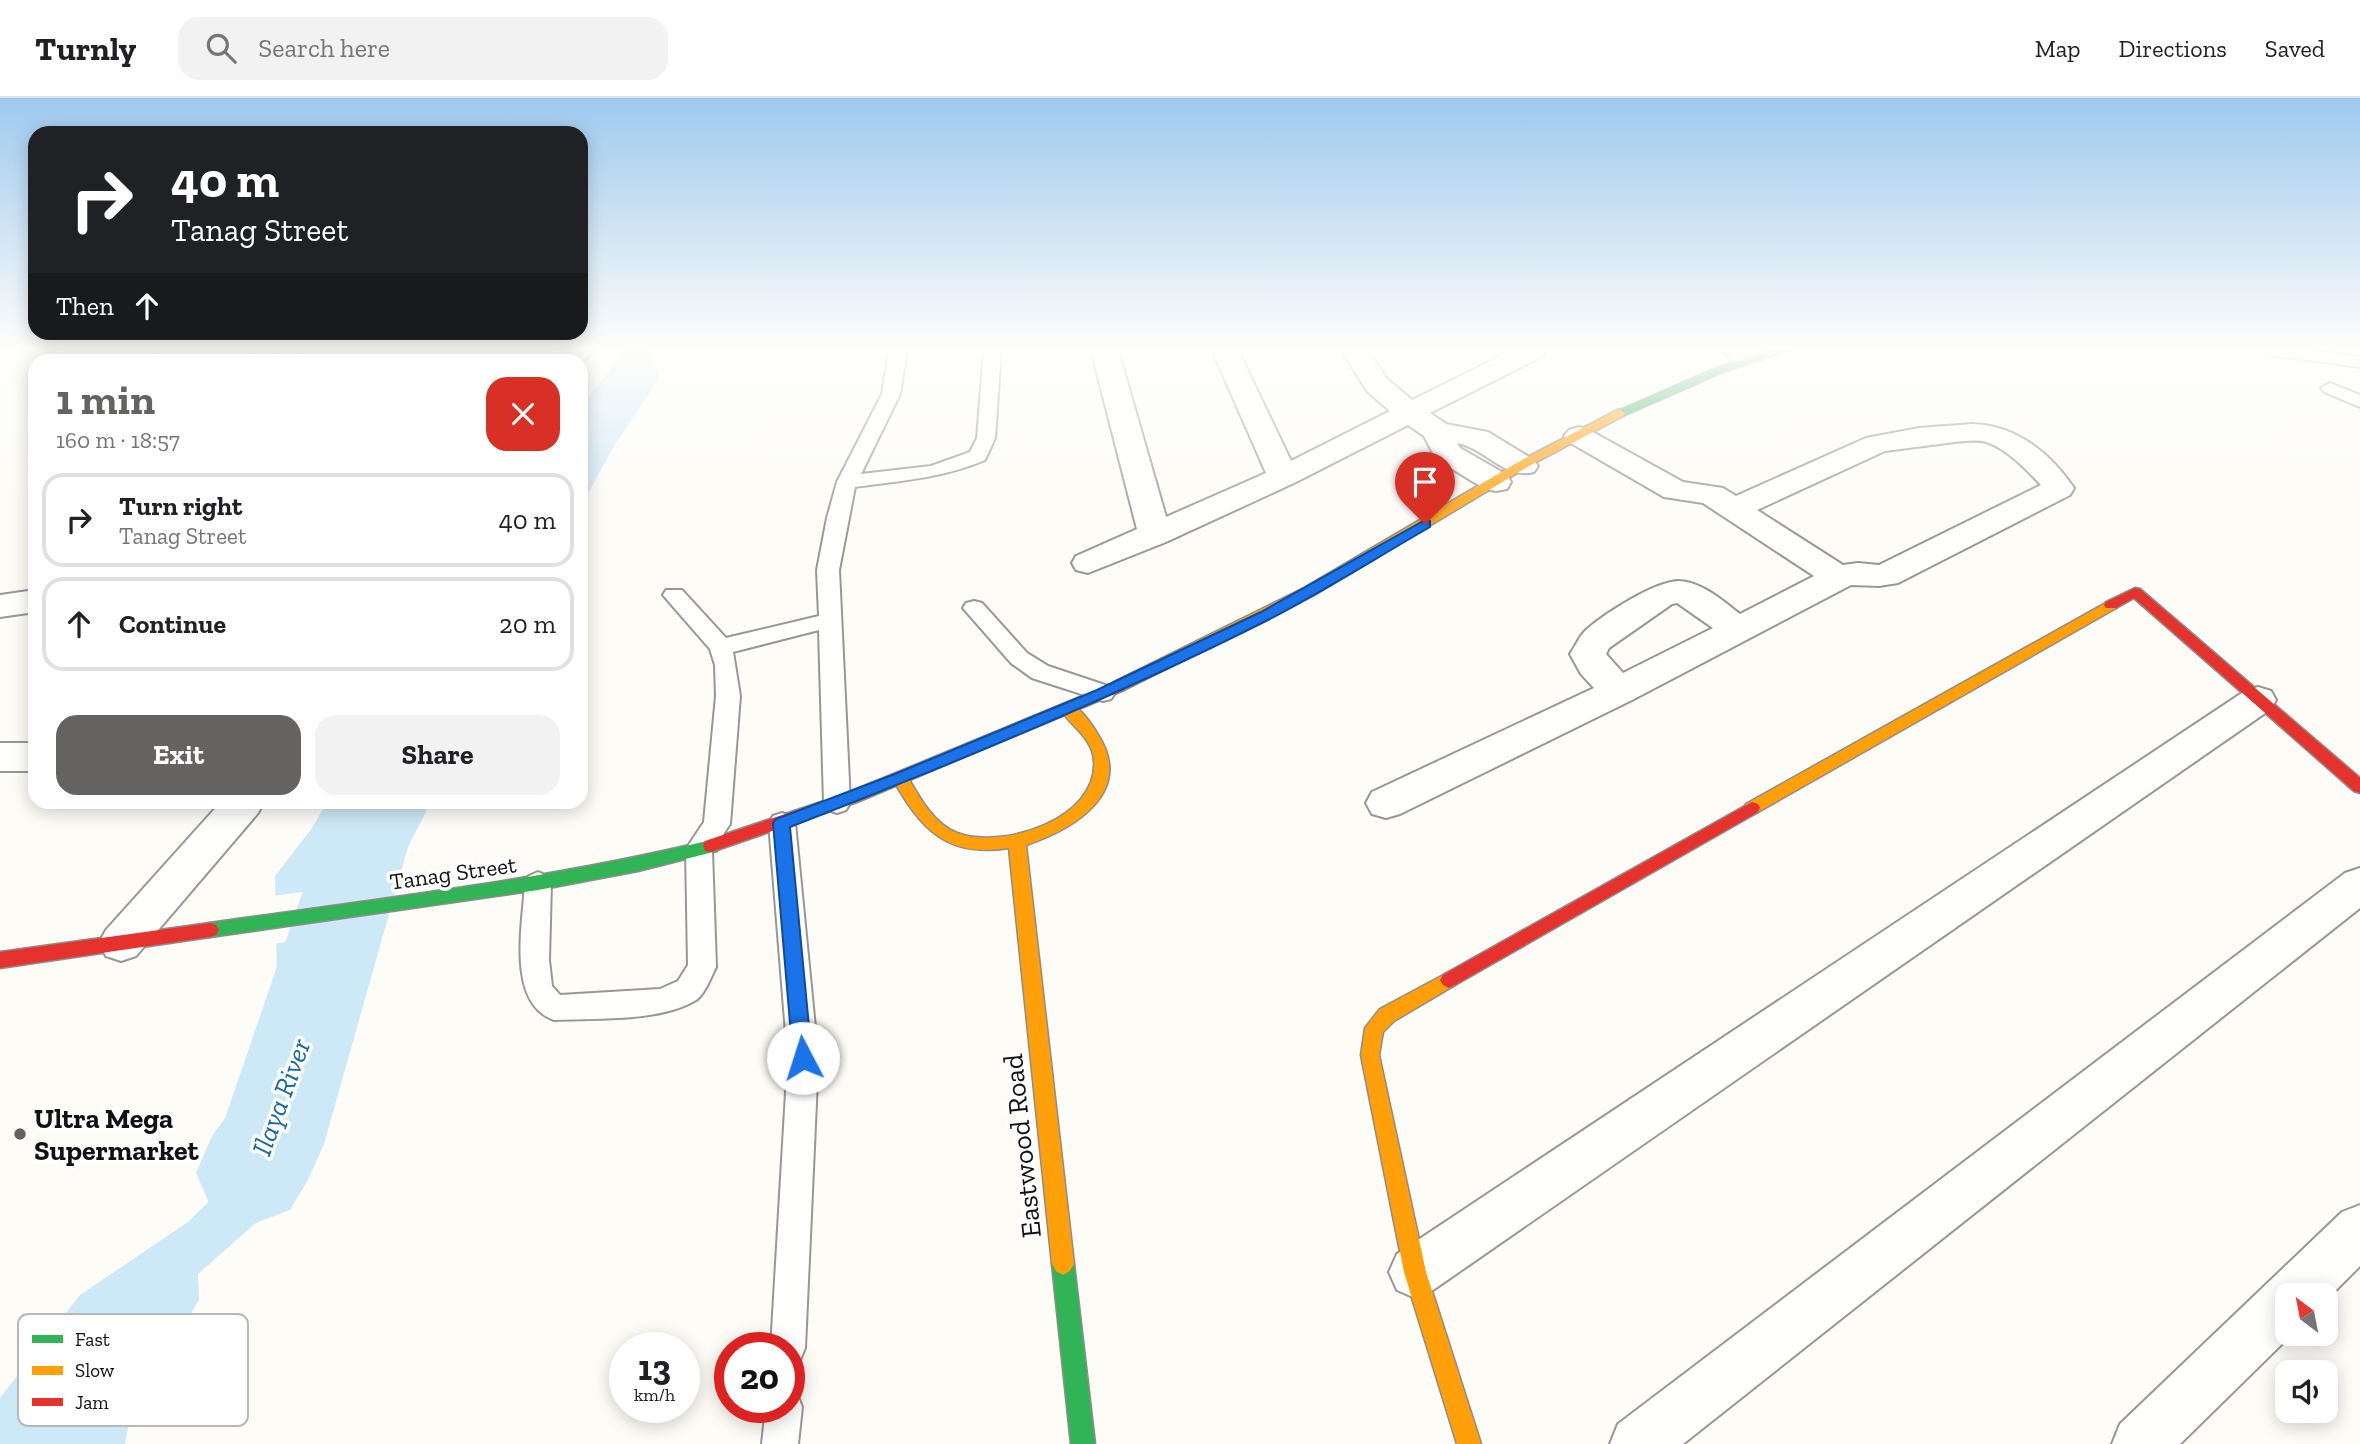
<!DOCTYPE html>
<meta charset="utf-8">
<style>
body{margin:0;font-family:"Zilla Slab",serif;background:#f2f2f2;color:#202124;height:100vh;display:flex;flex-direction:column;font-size:26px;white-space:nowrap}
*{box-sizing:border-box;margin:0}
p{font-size:23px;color:#757577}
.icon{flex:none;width:38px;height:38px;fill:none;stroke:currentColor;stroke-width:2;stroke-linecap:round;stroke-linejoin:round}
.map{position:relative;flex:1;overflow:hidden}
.sheet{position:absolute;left:28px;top:256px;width:560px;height:455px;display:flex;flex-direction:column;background:#fff;border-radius:21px;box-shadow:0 4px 18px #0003}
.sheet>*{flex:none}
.top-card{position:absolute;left:28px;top:28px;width:560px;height:214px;border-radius:21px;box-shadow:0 4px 18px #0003;background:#202124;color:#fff;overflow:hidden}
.needle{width:46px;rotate:328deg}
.buttons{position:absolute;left:2275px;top:1185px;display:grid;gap:14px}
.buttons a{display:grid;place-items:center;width:63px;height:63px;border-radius:14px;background:#fff;box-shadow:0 4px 18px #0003;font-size:35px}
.speed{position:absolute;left:609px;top:1234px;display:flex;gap:14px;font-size:35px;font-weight:700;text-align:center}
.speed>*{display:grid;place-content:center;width:91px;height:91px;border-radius:50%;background:#fff;box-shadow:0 4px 18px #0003;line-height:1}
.speed small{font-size:18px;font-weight:400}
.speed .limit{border:10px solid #d22;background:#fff;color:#111}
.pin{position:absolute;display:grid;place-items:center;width:60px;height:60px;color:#fff;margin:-72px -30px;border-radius:50% 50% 50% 0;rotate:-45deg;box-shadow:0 0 7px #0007}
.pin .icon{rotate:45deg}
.me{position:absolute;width:77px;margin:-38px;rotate:355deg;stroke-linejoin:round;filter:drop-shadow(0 0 5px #0008)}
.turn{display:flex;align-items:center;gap:24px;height:147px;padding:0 28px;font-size:32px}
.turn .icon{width:91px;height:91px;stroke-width:2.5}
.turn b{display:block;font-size:49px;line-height:60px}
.then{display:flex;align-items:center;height:66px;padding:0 28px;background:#0003;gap:14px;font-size:26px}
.round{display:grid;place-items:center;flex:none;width:74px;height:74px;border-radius:21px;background:#f2f2f2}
.summary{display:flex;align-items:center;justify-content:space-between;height:119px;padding:0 28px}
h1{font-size:42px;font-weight:700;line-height:52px;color:#646362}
.action{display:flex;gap:14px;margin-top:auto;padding:14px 28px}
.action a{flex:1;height:80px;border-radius:21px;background:#646362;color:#fff;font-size:28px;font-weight:700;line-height:80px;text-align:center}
.action a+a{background:#f2f2f2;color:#202124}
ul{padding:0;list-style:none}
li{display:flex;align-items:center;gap:21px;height:94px;margin:0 14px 10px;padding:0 14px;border:4px solid #e0e0e0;border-radius:21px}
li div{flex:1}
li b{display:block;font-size:26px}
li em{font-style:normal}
header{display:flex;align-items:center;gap:42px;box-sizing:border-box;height:98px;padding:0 35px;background:#fff;border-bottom:2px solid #e0e0e0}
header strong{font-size:33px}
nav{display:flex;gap:38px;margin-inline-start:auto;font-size:24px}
.search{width:490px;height:63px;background:#f2f2f2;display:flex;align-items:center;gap:18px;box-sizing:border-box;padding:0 24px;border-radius:21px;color:#757577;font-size:26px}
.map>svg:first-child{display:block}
.industrial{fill:#f5f0f3}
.water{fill:#cde8f7}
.pier{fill:#fdfcf7}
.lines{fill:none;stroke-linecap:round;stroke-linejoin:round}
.river{fill:#cde8f7;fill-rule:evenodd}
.lane-casing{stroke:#979795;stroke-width:4}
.street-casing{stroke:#979795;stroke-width:4}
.fast-casing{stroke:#8e8d8b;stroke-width:3}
.slow-casing{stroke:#8e8d8b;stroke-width:3}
.jam-casing{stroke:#8e8d8b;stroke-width:3}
.lane{fill:#fffffe;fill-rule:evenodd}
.street{fill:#fffffe;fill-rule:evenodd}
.fast{fill:#30b455;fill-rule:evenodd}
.slow{fill:#ff9f0a;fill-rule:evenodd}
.jam{fill:#e5322d;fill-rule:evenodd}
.route{fill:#1a73e8;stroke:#114b97;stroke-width:2}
.poi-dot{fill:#646362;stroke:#fff;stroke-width:2.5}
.labels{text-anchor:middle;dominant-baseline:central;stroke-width:7;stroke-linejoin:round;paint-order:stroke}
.street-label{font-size:23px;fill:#111;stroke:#fff}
.near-water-label{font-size:28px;font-style:italic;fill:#1768a6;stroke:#fff}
.near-poi-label{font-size:28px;font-weight:bold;fill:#111;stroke:#fff;text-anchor:start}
.near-street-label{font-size:28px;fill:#111;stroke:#fff}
.key{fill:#fff;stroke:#b8b8b8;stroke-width:2}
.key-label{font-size:19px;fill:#111}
</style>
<header>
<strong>Turnly</strong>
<div class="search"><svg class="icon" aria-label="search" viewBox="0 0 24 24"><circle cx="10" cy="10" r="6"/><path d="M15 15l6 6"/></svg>Search here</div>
<nav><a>Map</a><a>Directions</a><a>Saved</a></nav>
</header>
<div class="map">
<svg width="2360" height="1346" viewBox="0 0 2360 1346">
<rect width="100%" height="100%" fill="#fdfcf7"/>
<!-- industrial -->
<path class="industrial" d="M31,252H531L521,262H44Z"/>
<!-- water -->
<g class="water">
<path d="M626,252H651L653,266L661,278L615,346L581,408V308Z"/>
<path d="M327,704H417L408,718L394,725L386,722L383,725L398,734L324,880L326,883L340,880L332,891L339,904L337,919H328C318,933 303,936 294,951L299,955L291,962L303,969L317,967V980L307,989L313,999L283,1037L285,1048L294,1061L275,1104L258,1123L198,1176L199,1202L130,1320L125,1346H0V1300L80,1197L188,1124L227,1086L252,1042L266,998V944L282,898L277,880L275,778L312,730Z"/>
</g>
<!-- pier -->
<path class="pier" d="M377,784L352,835L273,846L272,798Z"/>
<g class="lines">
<!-- river -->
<path class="river" d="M343,704H431L408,749L324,1046L308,1082L290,1112L251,1127L212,1112L196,1075L212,1038L225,1020L318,749Z"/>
<defs>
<g id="lane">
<path d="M156,252H256C244,264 168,264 156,252Z"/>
<path d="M277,252H294L302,262H285Z"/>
<path d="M889,252H907L900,296L861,376L931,368L970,354L977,340L984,252H1001L995,340L985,362C943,380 900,383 855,389L839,472L850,705L846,712L837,715L828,712L824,705L819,532L733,554L740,598L730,726L712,753L716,869C711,879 705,896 696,902C660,924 596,920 554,922C506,905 523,826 525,785L529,778L538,774L547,778L551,785L549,862L552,888L560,897L660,891L678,883L688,867L686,751L704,724L716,598L715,567L710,551L663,497L666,492H682L726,540L819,518L817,472L827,420L837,384L882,296Z"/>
<path d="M1722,252H1741L1752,262L1749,266H1737Z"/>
<path d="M2262,252H2307L2360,259V269L2271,257Z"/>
<path d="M2330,285L2360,297V309L2324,294L2321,290Z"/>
<path d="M974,503L982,505L1027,555L1048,568L1111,589L1115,595L1111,601L1103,603L1032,580L1011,565L963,510L966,505Z"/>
<path d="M782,715L791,718L795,725L818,960L805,1250L800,1262L789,1267V1250H771L788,960L769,725L773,718Z"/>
<path d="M789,1293L797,1296L802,1309L798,1346H762L766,1309H789Z"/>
</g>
<g id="street">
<path d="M564,252H593L581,266V262H557Z"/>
<path d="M1091,252H1118L1166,419L1266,375L1212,252H1238L1291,363L1390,313L1367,293L1341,252H1367L1387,281L1412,302L1513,252H1546L1543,258L1430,315L1446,326L1488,334L1534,362L1538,368L1534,374C1505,382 1485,350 1457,345L1460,350L1507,377L1511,384L1507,391L1496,393L1485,391L1436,361L1424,338L1408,327L1294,385L1166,444L1088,475L1076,472L1072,465L1076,458L1137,431Z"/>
<path d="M1972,326C2016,327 2050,355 2074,390L2070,397L1898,485L1879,488L1851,487L1632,602L1400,716L1386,720L1372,716L1366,705L1372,694L1594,590L1581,576L1570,556C1575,549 1579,539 1585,533C1602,517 1655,483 1679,483C1702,484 1723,503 1740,516L1814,478L1703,405L1664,399L1569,344L1564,338L1569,332L1579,329L1589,332L1683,384L1723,390L1736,398L1866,340L1919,330ZM1955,344C1966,343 1979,341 1989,345C2008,352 2027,372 2041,387L1879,467L1858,465L1843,467L1757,412L1885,353ZM1677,505L1713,530L1623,575L1606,556L1609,550L1672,506Z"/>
<path d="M35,492V514L0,519V497Z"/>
<path d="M2258,589L2271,593L2276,602L2271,611L1433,1192L1415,1200L1397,1192L1389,1174L1397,1156L2245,593Z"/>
<rect x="0" y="645" width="35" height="28"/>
<path d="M221,704H264L258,715L136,858L121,863L106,858L99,845L106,832Z"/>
<path d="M2360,770V810L1683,1346H1610L1618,1326L2345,775Z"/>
<path d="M2360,1107V1168L2326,1202V1197H2287V1236H2292L2180,1346H2112L2120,1326L2342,1114Z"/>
</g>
<g id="fast">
<path d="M1773,252H1790L1726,273L1623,318H1615L1613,315L1718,269Z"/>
<path d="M711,742L717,743L719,748L717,753L638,773L538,792L210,839L204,837L201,832L204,827L210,825C378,801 546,782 711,742Z"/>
<path d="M1063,1155L1070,1159L1074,1166L1095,1346H1071L1052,1166L1056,1159Z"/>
</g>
<g id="slow">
<path d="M1619,311L1625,315L1623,318L1529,368L1314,497L1124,592L1119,593L1112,588L1114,584L1304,490L1520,363Z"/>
<path d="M2111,502L2116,504L2118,507L2116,510L1758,714H1746L1744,710L1746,706Z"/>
<path d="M1067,605C1079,608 1091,625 1097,635C1136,694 1074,731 1026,747L1074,1166L1070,1173L1063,1177L1056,1173L1052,1166L1009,750C946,760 921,731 892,680L900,674L906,676C918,697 933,726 957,735C1003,752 1098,721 1094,663C1093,640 1070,627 1059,610Z"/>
<path d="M1449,874L1455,877L1458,882L1455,887L1394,923L1383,934L1379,957L1426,1174L1481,1346H1457L1404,1174L1361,957L1365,930L1380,911Z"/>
</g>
<g id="jam">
<path d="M2135,490L2140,491L2360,680V695L2354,693L2134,500L2116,510H2106L2104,507L2106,504Z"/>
<path d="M1119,583L1126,588L1124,592L857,704L711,754L705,753L703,748L705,743L845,696Z"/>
<path d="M1752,704L1758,706L1760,710L1758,714L1455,887L1449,890L1443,887L1440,882L1443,877Z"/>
<path d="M210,825L216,827L219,832L216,837L210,839L0,870V854Z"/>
</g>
</defs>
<!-- lane casing -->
<use href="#lane" class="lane-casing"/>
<!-- street casing -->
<use href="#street" class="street-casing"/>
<!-- fast casing -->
<use href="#fast" class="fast-casing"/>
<!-- slow casing -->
<use href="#slow" class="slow-casing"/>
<!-- jam casing -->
<use href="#jam" class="jam-casing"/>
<!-- lane -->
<use href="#lane" class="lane"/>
<!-- street -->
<use href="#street" class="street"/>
<!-- fast -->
<use href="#fast" class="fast"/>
<!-- slow -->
<use href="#slow" class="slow"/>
<!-- jam -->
<use href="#jam" class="jam"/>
</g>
<!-- sky -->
<linearGradient id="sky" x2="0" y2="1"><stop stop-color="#9dc9ee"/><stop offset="0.57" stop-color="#fefefb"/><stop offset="1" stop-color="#fefefb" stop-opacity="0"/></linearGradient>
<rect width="2360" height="440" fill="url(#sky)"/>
<!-- route -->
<path class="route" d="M1425,422L1430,423V429C1376,460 1323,494 1268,522C1113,600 952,666 790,729L812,960L809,966L803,968L796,966L793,960L773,725L776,721L895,676L1097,592L1261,514Z"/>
<!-- markers -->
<circle class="poi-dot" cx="20" cy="1036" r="7"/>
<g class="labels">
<!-- street labels -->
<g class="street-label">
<text transform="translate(453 775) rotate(-8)">Tanag Street</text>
</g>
<!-- near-water labels -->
<g class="near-water-label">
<text transform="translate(281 999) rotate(-70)">Ilaya River</text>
</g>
<!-- near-poi labels -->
<g class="near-poi-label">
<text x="34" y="1020">Ultra Mega<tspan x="34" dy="32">Supermarket</tspan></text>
</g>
<!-- near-street labels -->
<g class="near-street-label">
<text transform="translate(1022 1048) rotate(-96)">Eastwood Road</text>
</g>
</g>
<!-- legend -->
<rect x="18" y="1216" width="230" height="112" rx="10" class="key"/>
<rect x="32" y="1237" width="31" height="8" fill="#30b455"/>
<rect x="32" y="1268" width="31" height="9" fill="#ff9f0a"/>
<rect x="32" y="1300" width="31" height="8" fill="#e5322d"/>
<g class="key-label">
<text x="75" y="1248">Fast</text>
<text x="75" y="1279">Slow</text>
<text x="75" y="1311">Jam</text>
</g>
</svg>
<div class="buttons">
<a><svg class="needle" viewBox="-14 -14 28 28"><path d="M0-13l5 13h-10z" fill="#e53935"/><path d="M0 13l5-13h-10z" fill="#757577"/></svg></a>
<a><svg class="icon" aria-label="sound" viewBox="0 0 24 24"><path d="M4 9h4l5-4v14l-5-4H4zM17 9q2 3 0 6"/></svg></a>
</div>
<div class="speed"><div>13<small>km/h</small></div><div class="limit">20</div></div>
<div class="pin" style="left:1425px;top:426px;background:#d93025"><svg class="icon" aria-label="arrive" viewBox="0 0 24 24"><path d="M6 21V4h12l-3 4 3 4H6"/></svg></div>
<svg class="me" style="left:803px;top:960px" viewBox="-20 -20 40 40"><circle r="19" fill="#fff"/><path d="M0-13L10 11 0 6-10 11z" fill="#1a73e8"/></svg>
<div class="top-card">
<div class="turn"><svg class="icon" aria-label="right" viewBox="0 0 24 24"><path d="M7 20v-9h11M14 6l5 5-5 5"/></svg><div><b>40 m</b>Tanag Street</div></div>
<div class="then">Then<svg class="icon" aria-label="ahead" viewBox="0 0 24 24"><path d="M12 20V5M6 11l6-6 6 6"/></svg></div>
</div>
<section class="sheet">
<div class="summary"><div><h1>1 min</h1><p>160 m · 18:57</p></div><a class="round" style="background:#d93025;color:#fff"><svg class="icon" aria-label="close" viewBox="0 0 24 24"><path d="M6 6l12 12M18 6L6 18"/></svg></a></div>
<ul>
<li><svg class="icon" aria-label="right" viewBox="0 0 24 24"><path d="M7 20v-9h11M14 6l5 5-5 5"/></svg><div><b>Turn right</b><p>Tanag Street</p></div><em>40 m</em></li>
<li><svg class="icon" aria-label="ahead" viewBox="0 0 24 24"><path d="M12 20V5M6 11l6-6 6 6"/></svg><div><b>Continue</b></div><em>20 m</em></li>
</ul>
<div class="action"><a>Exit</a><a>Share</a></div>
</section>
</div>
